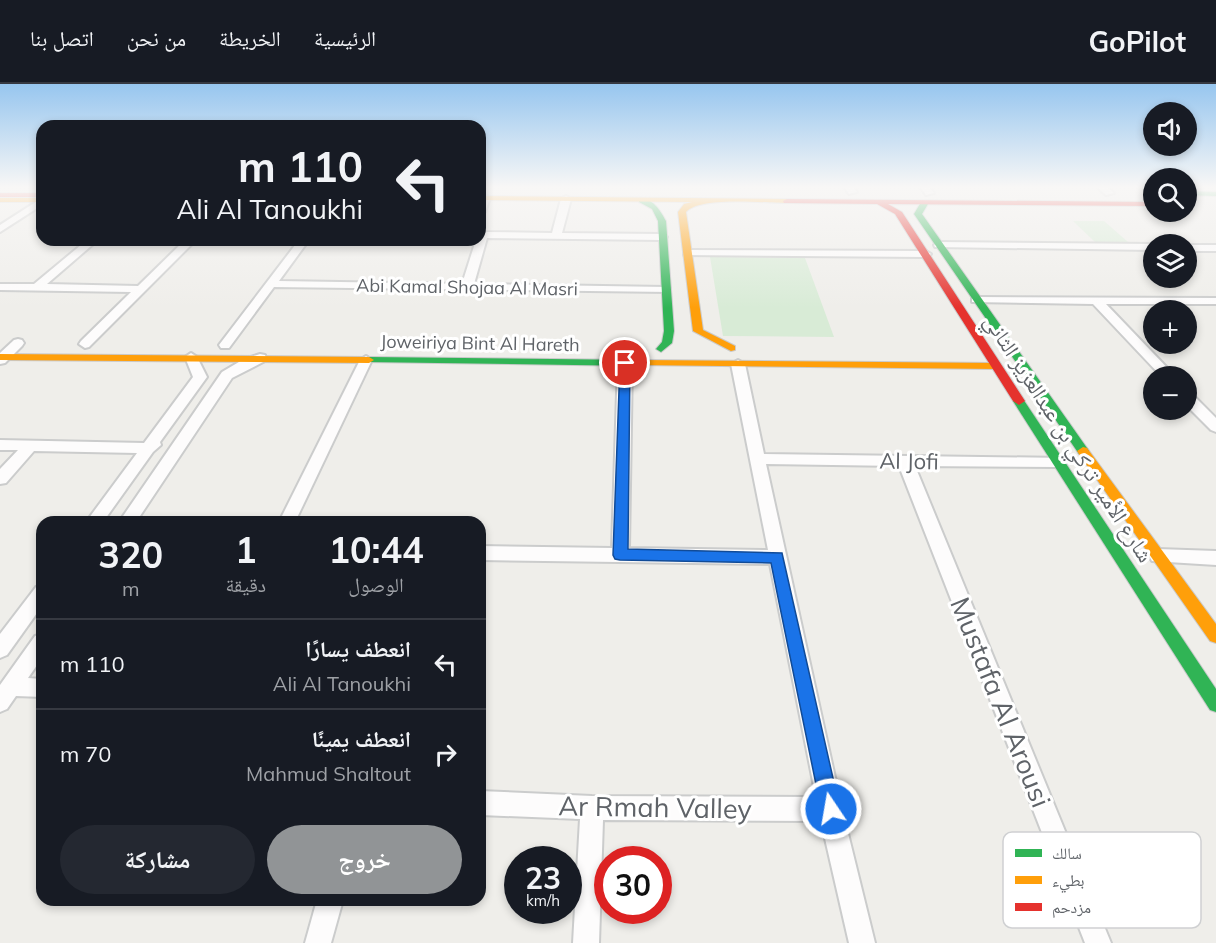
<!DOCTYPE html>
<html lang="ar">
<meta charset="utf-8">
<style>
body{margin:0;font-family:Mulish,"Noto Naskh Arabic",sans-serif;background:#242831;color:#f1f3f6;direction:rtl;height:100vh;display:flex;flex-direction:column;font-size:22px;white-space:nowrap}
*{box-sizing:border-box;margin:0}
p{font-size:20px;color:#9ea1a6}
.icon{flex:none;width:33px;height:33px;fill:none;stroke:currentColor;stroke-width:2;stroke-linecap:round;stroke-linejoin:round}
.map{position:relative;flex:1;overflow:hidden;direction:ltr}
.side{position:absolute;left:36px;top:432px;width:450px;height:390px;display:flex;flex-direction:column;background:#171b24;border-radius:18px;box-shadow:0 3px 9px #0003;direction:rtl}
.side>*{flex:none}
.top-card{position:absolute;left:36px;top:36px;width:450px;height:126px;border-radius:18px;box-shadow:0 3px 9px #0003;direction:rtl;background:#171b24;color:#f1f3f6;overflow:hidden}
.fabs{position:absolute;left:1143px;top:18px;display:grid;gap:12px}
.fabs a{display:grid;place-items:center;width:54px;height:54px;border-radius:50%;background:#171b24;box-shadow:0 3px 9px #0003;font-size:30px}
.speed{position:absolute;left:504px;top:762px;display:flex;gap:12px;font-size:30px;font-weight:700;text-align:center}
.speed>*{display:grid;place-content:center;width:78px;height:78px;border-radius:50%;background:#171b24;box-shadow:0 3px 9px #0003;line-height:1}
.speed small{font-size:15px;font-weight:400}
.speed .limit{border:9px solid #d22;background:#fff;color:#111}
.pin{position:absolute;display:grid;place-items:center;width:51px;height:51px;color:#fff;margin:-26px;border:3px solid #fff;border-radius:50%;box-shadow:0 2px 6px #0007}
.me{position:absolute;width:66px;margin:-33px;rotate:348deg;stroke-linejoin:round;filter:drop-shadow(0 0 4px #0008)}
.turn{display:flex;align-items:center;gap:21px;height:126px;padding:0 24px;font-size:27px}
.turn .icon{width:78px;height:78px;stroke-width:2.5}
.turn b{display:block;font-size:42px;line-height:51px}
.eta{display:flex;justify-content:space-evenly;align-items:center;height:102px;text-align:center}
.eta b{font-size:36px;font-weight:700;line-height:42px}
.button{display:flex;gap:12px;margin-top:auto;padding:12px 24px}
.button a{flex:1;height:69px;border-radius:36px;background:#919496;color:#fff;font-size:24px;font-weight:700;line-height:69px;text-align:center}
.button a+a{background:#242831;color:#f1f3f6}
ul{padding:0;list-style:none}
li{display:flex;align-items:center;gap:18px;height:90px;padding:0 24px;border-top:2px solid #363941}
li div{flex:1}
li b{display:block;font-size:22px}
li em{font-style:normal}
header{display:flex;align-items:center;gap:36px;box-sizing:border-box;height:84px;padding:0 30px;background:#171b24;border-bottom:2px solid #363941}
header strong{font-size:28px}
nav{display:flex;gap:33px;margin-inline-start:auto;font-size:21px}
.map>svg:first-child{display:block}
.green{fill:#d8ebd6}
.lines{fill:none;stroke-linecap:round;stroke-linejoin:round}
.street-casing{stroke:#cbcccc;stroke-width:4}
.fast-casing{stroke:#cacacb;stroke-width:2}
.slow-casing{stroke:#cacacb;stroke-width:2}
.jam-casing{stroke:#cacacb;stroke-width:2}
.street{fill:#fdfcfc;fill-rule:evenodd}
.fast{fill:#30b455;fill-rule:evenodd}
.slow{fill:#ff9f0a;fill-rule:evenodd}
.jam{fill:#e5322d;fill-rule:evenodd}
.route{fill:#1a73e8;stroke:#114b97;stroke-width:1.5}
.labels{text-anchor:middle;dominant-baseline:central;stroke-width:6;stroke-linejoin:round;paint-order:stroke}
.far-street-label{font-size:18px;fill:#5f6368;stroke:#fff}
.street-label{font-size:22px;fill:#5f6368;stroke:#fff}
.near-street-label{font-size:27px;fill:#5f6368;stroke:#fff}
.key{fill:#fff;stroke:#cfd0d2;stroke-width:1.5}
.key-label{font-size:16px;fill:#5f6368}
</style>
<header>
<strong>GoPilot</strong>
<nav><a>الرئيسية</a><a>الخريطة</a><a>من نحن</a><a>اتصل بنا</a></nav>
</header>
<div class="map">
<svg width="1216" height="859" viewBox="0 0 1216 859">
<rect width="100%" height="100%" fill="#efeeea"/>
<!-- green -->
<g class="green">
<path d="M1073,137H1104L1128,158H1095Z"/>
<path d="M710,173L805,174L834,253L723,252Z"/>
</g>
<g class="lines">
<defs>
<g id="street">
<path d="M845,104H854L857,108L849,110Z"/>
<path d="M921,104H930L934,109L926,111Z"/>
<path d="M1098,104H1108L1114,109L1106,111Z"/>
<path d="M485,111L490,114L485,128L480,131V115Z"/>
<path d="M566,112L571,115L562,149L662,150L667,153L662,156L487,154L474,200L666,203L670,204V208L274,203L229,264H221L219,261L299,156H309L279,197L462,200L476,156H480V146L485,148L552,149L561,115Z"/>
<path d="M42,114V121L0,148V141Z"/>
<path d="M87,156H98L47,200L138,202L185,156H196L89,263L85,264L79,260L81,257L131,208L0,206V200H34Z"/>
<path d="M939,158L1154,160H1156H1154V166L935,163L934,161Z"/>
<rect x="1186" y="161" width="30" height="6"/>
<path d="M688,166L926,167L931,170L926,173L684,171V167Z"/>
<path d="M976,213L1216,214V220H1106L1175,292H1161L1093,220L972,218V214Z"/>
<path d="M18,255L22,256L24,259L22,262L5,279L0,280V269L14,256Z"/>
<path d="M191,269L197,273L207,293L160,358L161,361L153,368L103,438H86L137,369L34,367L6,399L0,400V385L18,366H0V356L144,359L193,293L185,273Z"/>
<path d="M260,270L265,271L266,274L265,277L232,294L136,438H119L222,288L244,275Z"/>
<path d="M366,272L372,276L295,438H279L360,276Z"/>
<path d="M625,274L632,278L629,464L768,466L731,280L738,276L745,280L764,370L1064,374L1067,378L1059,383L915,382L1111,859H1085L899,382L766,380L842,725L875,859H849L821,737L603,736L599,859H573L580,735L480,731V707L592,712L816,713L770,480L480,476V462L612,464L618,278Z"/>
<path d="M1186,308L1191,309L1216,334V348L1211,346L1186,321Z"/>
<path d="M1158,465L1216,467V481L1152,477L1149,472L1152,467Z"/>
<path d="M42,501V522L7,571L0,574V550L36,503Z"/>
<path d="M42,550V574L28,594L42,595V613L16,612L7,625L0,628V601L35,552Z"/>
<path d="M317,816H343L331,859H305Z"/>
</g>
<g id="fast">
<path d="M1186,107L1216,108V112L1186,111Z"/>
<path d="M639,114C653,114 660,126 666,137L674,247L672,259L661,268L656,265L662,258L664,247L658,137L652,125L639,118Z"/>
<path d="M921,118L928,120L922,130L1087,364L1089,367L1087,370H1079L914,130Z"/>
<path d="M369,273L639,276L644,279L639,282L365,278L364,276Z"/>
<path d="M1019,313L1023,315L1216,605V628L1210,626L1013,317Z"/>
</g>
<g id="slow">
<path d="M480,112L787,115L791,117L787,119C765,119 700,112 686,128L703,246L735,262V266L731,267L693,247L678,128L684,120L692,118L480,116Z"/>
<rect x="0" y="114" width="42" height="4"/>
<path d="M0,270L369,273L374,276L369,279L0,276Z"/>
<path d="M639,276L996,279L1001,282L996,285L635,281V277Z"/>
<path d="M1083,363L1087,364L1216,540V559L1210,557L1079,370L1077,367Z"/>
</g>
<g id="jam">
<rect x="0" y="109" width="42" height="4"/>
<path d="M787,115L1154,118V122L888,120L902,128L1025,317L1019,321L1013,317L895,130L877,120L784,119L783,117Z"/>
</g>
</defs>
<!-- street casing -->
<use href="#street" class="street-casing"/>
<!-- fast casing -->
<use href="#fast" class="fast-casing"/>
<!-- slow casing -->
<use href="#slow" class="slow-casing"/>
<!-- jam casing -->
<use href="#jam" class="jam-casing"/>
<!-- street -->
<use href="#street" class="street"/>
<!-- fast -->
<use href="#fast" class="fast"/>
<!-- slow -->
<use href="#slow" class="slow"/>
<!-- jam -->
<use href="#jam" class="jam"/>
</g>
<!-- sky -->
<linearGradient id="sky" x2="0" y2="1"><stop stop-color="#97c6ef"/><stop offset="0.46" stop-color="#f8f7f6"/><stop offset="1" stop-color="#f8f7f6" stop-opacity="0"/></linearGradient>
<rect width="1216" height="224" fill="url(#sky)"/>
<!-- route -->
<path class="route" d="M625,275L630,279L628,465L782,469L840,725L837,731L831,734L824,731L821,725L771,479L620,476L615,475L613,471L620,279Z"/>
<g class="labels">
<!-- far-street labels -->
<g class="far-street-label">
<text transform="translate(467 203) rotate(1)">Abi Kamal Shojaa Al Masri</text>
<text transform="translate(480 259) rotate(1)">Joweiriya Bint Al Hareth</text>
</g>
<!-- street labels -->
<g class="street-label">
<text transform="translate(1069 354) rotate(57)">شارع الأمير تركي بن عبدالعزيز الثاني</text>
<text transform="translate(909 377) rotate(1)">Al Jofi</text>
</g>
<!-- near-street labels -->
<g class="near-street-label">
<text transform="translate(1001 618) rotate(68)">Mustafa Al Arousi</text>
<text transform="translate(655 723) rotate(1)">Ar Rmah Valley</text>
</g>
</g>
<!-- legend -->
<rect x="1003" y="748" width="198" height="96" rx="9" class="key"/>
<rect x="1015" y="765" width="27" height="8" fill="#30b455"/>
<rect x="1015" y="792" width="27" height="8" fill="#ff9f0a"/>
<rect x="1015" y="819" width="27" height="8" fill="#e5322d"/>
<g class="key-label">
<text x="1052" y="775">سالك</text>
<text x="1052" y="802">بطيء</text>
<text x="1052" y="829">مزدحم</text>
</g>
</svg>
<div class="fabs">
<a><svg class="icon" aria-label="sound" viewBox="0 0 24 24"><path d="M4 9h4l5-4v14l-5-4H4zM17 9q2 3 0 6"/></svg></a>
<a><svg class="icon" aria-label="search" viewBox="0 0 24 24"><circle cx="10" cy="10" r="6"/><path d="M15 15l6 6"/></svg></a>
<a><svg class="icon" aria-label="layers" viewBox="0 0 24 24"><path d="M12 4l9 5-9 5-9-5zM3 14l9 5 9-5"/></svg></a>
<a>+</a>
<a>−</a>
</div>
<div class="speed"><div>23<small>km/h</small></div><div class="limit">30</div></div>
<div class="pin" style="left:625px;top:279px;background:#d93025"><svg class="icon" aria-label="arrive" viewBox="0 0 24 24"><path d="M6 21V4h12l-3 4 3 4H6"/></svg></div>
<svg class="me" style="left:831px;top:725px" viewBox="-20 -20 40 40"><circle r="17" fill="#1a73e8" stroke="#fff" stroke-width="3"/><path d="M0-11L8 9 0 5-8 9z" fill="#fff"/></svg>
<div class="top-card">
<div class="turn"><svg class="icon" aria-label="left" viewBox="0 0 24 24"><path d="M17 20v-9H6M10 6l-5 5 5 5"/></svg><div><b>110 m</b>Ali Al Tanoukhi</div></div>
</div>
<section class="side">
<div class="eta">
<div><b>10:44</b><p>الوصول</p></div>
<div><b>1</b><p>دقيقة</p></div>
<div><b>320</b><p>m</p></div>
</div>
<ul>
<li><svg class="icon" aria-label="left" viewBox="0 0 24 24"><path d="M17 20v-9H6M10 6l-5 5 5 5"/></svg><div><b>انعطف يسارًا</b><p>Ali Al Tanoukhi</p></div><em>110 m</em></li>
<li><svg class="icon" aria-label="right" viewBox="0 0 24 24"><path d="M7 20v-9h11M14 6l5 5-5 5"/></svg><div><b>انعطف يمينًا</b><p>Mahmud Shaltout</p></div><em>70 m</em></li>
</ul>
<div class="button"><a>خروج</a><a>مشاركة</a></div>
</section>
</div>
